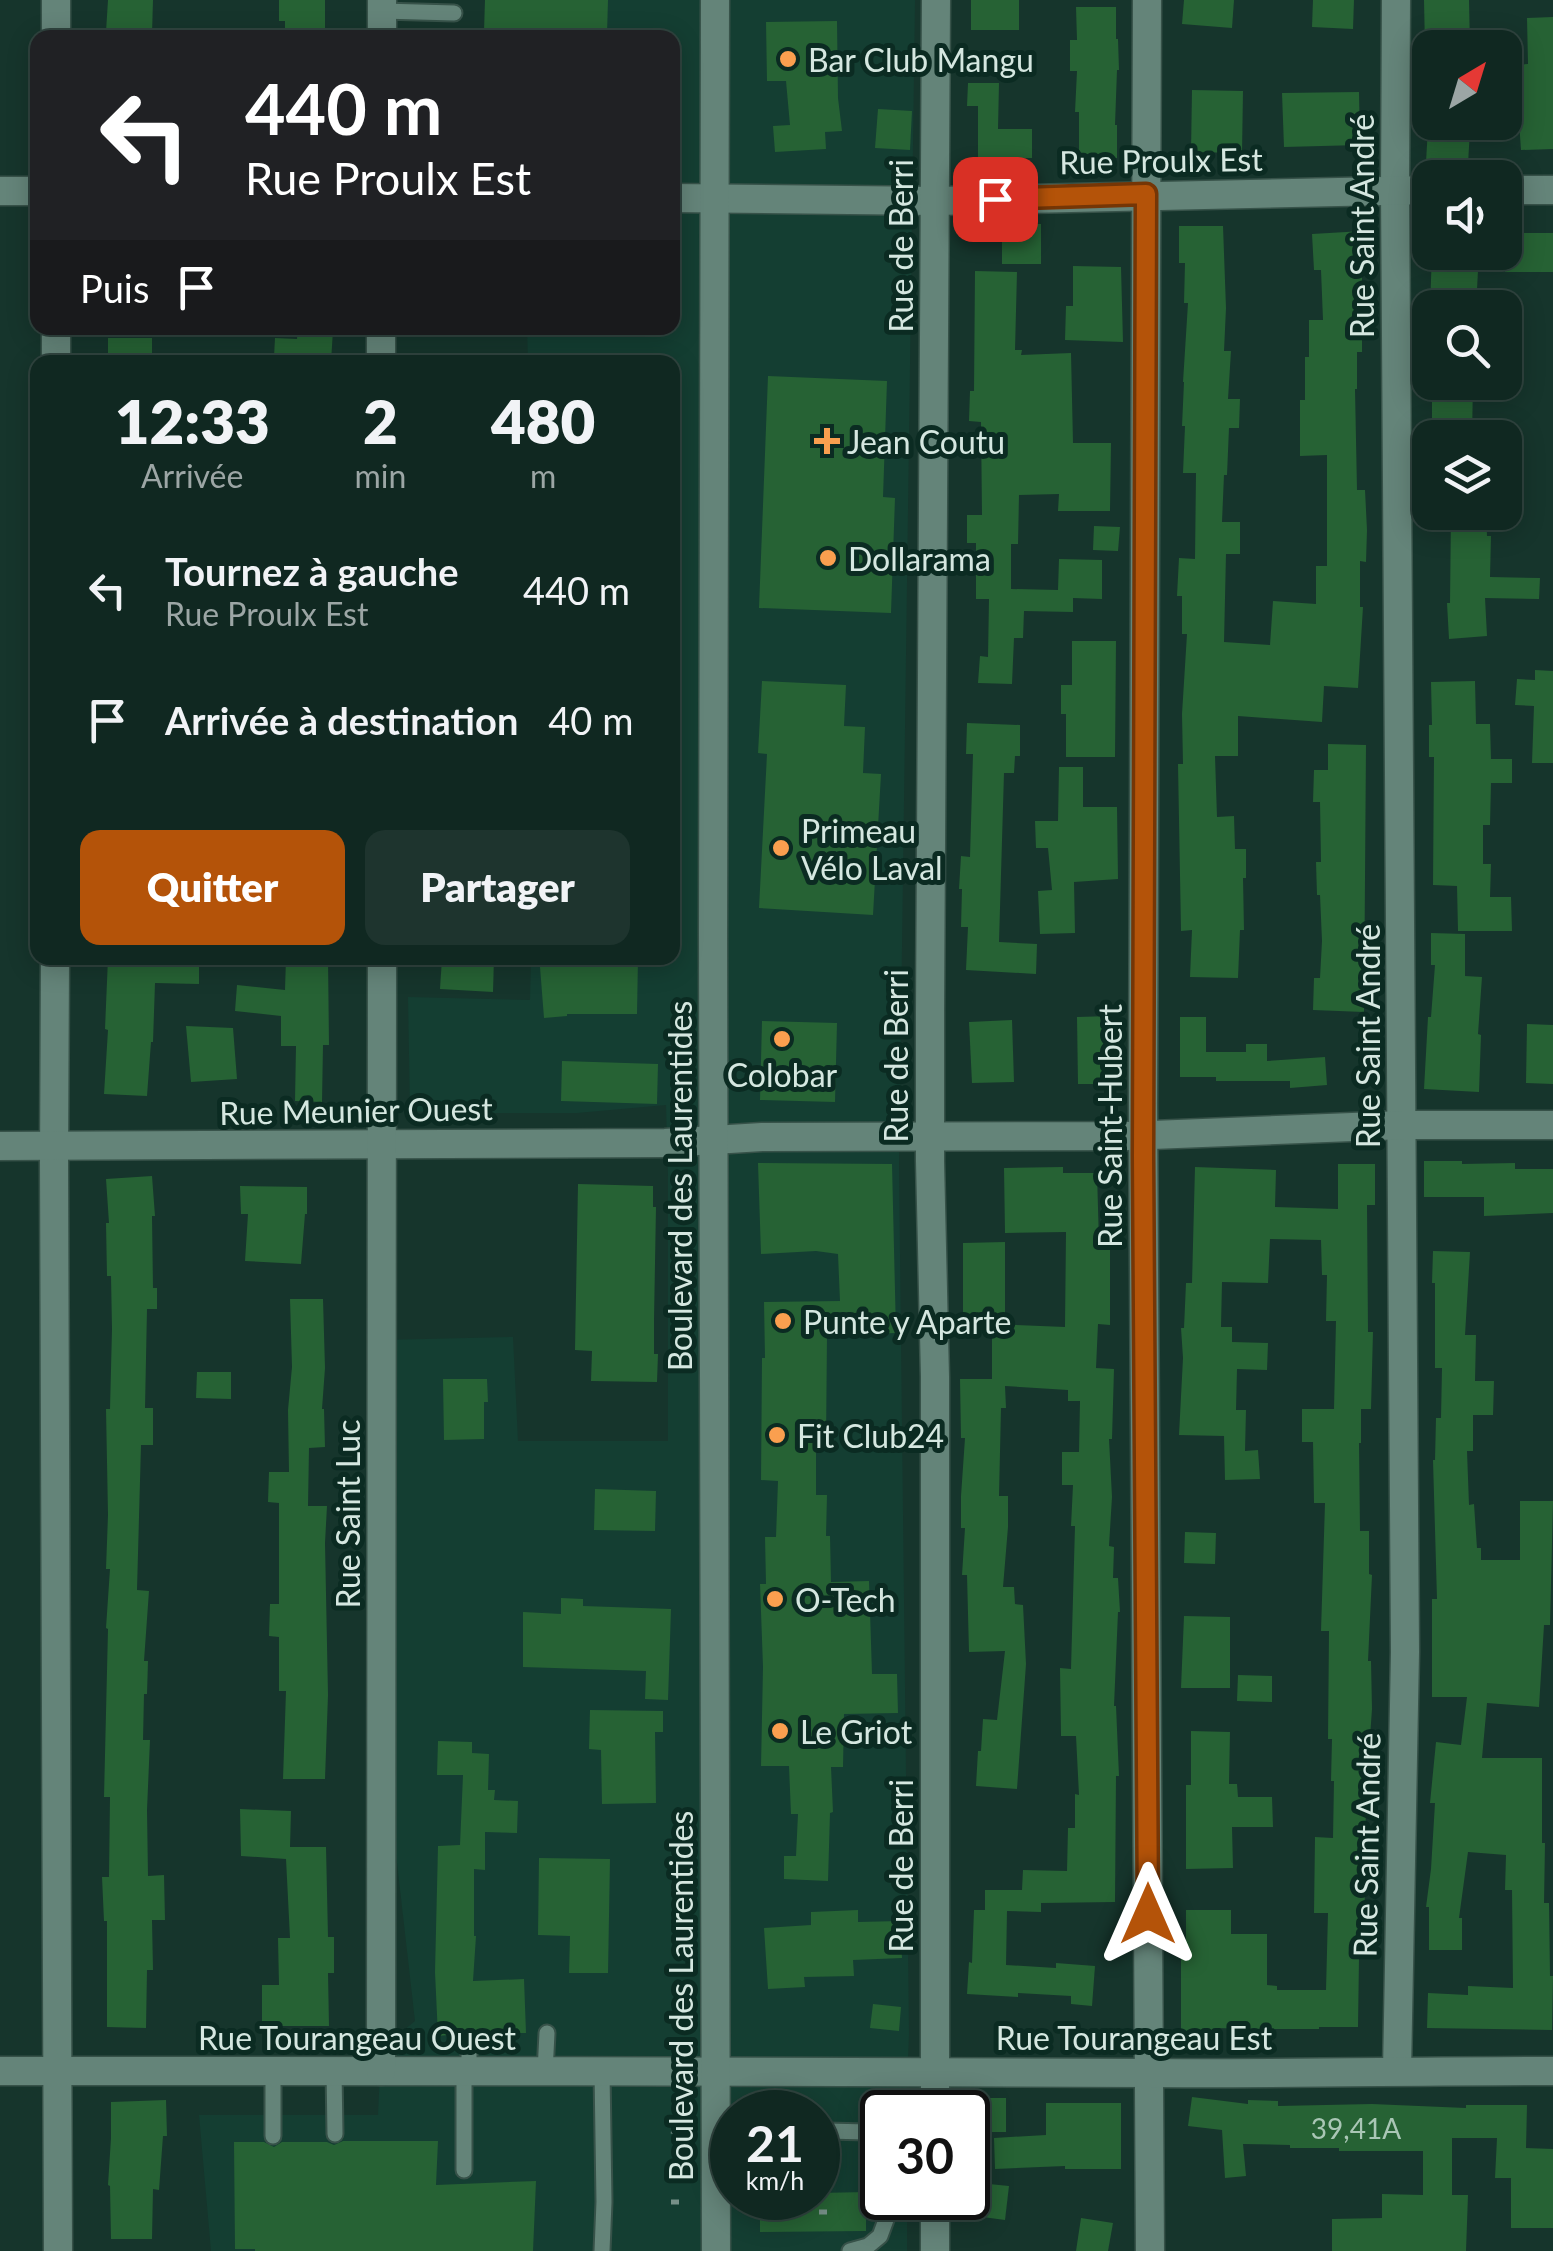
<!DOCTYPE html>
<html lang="fr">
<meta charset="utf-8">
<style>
body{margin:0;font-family:Lato,sans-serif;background:#1e342e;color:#f1f3f6;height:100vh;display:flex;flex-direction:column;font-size:38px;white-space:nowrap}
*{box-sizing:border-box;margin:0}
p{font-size:32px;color:#9ca6a5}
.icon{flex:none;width:55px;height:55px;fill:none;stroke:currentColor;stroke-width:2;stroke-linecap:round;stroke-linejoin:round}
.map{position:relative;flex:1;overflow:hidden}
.panel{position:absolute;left:30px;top:355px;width:650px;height:610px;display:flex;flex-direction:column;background:#102821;border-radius:20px;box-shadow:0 5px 25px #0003,0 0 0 2px #30443f}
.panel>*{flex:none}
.top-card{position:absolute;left:30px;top:30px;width:650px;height:305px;border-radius:20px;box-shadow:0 5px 25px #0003,0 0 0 2px #30443f;background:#202124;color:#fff;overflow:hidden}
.needle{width:65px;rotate:38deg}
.controls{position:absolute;left:1412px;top:30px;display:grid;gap:20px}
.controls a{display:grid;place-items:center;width:110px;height:110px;border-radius:20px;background:#102821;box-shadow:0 5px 25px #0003,0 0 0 2px #30443f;font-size:50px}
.speed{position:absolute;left:710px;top:2090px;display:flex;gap:20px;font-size:50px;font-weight:700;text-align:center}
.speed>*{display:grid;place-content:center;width:130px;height:130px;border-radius:50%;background:#102821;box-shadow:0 5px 25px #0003,0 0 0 2px #30443f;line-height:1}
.speed small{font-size:25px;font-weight:400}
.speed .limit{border:5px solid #111;border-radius:15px;background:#fff;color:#111}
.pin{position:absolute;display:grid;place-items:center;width:85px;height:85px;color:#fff;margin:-42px;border-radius:20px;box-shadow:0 5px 15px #0006}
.me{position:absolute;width:110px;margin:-55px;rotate:0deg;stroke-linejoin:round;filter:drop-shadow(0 0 8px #0008)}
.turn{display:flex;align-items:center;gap:35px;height:210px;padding:0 50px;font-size:45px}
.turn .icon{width:130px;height:130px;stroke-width:2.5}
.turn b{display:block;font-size:70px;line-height:85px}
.then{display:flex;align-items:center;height:95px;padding:0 50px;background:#0003;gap:20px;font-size:38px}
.eta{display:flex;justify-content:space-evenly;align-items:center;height:170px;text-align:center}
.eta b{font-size:60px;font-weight:800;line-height:70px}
.button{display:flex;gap:20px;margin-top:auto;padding:20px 50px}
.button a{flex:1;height:115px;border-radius:20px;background:#b45309;color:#fff;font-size:40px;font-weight:800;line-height:115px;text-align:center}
.button a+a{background:#1e342e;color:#f1f3f6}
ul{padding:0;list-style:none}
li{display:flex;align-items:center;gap:30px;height:130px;padding:0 50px}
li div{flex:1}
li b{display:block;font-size:38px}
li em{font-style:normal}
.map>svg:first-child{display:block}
.built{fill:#143e32;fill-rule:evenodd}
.building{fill:#266234}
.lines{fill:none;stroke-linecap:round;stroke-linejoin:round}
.service-casing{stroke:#375249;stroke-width:19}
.minor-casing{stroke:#375249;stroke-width:31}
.secondary-casing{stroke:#375249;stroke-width:31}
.path{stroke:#779088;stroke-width:5;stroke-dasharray:8 8;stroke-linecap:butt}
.service{stroke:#648479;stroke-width:15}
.minor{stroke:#648479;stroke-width:28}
.secondary{stroke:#648479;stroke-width:28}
.route-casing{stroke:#753606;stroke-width:25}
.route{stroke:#b45309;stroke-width:18}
.poi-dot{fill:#fa9f4f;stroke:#0b2b22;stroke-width:4}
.labels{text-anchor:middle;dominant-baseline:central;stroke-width:10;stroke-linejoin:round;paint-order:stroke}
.number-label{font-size:28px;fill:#a9c6b5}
.poi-label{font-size:32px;fill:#d5e7e0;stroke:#0b2b22;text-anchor:start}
.street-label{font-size:32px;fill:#d5e7e0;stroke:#0b2b22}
</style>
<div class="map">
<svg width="1553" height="2251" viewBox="0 0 1553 2251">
<rect width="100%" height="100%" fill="#16352c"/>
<!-- built -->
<path class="built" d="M522,0H915L899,1166L909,2033L906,2112H882V2198H907V2251H211L199,2115H378L381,2049L415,2021L382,1731V1340L513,1337L518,1441H668V1176L666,1105L577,1113H442L410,1111L408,997L530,1000L531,958H672V362H528L527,328H672V38L523,37ZM732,2112H818V2198H732Z"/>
<!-- building -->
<g class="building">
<path d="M108,0H153L152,34L106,32Z"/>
<path d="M279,0H325V38H285V21H279Z"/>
<path d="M485,0H608L607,34L484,31Z"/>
<rect x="971" y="0" width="48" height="30"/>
<path d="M1184,0H1234L1232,28L1182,24Z"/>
<path d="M1313,0H1354L1353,29L1312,27Z"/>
<path d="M1424,0H1469L1470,48H1425Z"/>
<path d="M1076,7H1116V39H1118L1119,70H1117L1115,125H1117V158H1079V112H1075L1077,71H1070V40H1077Z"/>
<path d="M1553,17V149L1521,150L1515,65L1528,64L1527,18Z"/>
<path d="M837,21L838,98L842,131L825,132L826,149L775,152L773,126L790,125L786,81H767L766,22Z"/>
<path d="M968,83H999L998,129H1032V158H978V106H967Z"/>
<path d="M1192,90L1243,91L1242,153L1191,152Z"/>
<path d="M1359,92L1360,145L1284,147L1282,93Z"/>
<path d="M878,109L912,111L910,150L875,148Z"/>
<path d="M1428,128L1470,130L1468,164L1426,162Z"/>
<rect x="1002" y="224" width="39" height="40"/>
<path d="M1179,226H1223L1226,308L1224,351H1231L1228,399H1240L1239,428H1229L1227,475H1224L1222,522H1240V554H1226L1224,642L1270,645L1273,601L1316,604V566H1327V455L1300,456V400H1305V357H1309V320H1323L1321,270H1314L1312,234L1363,231L1365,267H1362V352H1357V389H1355L1357,490H1365L1367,530L1366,562L1360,561V607H1363L1358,688L1324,686L1322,722L1238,716V756H1215L1217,817L1234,816L1235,849H1246V878H1243L1244,930H1240L1238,978L1190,977L1192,930L1181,931L1178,764H1183L1182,714L1187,634H1182V596H1177L1179,558L1195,559L1196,473H1183L1185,426H1182L1184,382H1183L1188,303H1184L1185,263H1179Z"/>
<rect x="1505" y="233" width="48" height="39"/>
<path d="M1432,252H1479L1476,308H1430Z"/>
<path d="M1073,266L1121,267L1123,342L1065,340L1066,306H1073Z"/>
<path d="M975,271L1017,272L1015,350H1022L1021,355L1071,353L1073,443H1111L1110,511H1058L1059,494L1019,495L1018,544H1011V589L1058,590L1059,559L1102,560V599L1073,598V612L1024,611L1023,638H1014L1012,684L978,683L980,656L988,657L989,599H976V543H967V515H982L981,422L969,421L970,391H974Z"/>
<path d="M298,328L333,330L331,362L274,357L275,338L297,339Z"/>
<rect x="108" y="338" width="44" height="24"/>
<path d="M768,376L887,381L883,497L895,498L891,613L759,608Z"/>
<path d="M1432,382H1473L1472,438H1432Z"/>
<path d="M1451,512H1486L1487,536H1491L1490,577L1540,578L1539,599L1485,598L1487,636L1449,639L1447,603H1450Z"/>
<path d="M1094,526L1120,527L1118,551L1093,550Z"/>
<path d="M1072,641H1116L1115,757H1066V714H1061V685H1072Z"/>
<path d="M1535,670L1553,671V763H1532L1534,706L1515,705L1517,679L1535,680Z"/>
<path d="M762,681L846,685L844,726L865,727L863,773L881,774L873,915L759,908L767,754L758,753Z"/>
<path d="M1475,681L1476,724H1490L1491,759H1512V783H1491L1490,825H1483V864H1491L1490,897H1511L1512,931H1458L1457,886L1433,885L1434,757H1429V725H1432L1431,682Z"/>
<path d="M967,723L1020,725V756H1015L1014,773H1004L999,942L1037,944L1036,974L966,970L968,927H961L962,889H959L961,856L970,857L973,754H966Z"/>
<path d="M1328,744L1366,745L1364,1012L1313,1010L1314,978H1320L1322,941L1320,895H1317L1316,862H1321L1320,802H1313L1314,770H1328Z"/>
<path d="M1059,767H1083V807H1117L1118,879L1074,882L1075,933L1040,934L1038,891L1052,890L1048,848H1036L1035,821H1058Z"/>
<path d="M1431,933L1465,934V976L1482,977L1478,1034L1481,1035L1479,1092L1424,1089L1428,1017H1431L1435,965H1431Z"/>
<path d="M108,958H151V961L199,963V984L155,983L153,1042H151L147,1096L104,1094L108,1030L105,1029Z"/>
<path d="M286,958H328L329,1045H323L322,1102L295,1101L296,1046H281V1016L235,1011L237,985L285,990Z"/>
<path d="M442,958H494L493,992L440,989Z"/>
<path d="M580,958H638L637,1014H567V1016L544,1018L540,967L580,964Z"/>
<path d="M1112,1016L1113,1084H1078L1077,1017Z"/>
<path d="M1180,1017H1206V1052H1246V1044H1267V1061L1325,1057L1327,1085L1290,1088V1081H1216V1077H1180Z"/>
<path d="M1012,1020L1014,1082L972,1083L969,1022Z"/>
<path d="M762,1021L837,1023L835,1102L760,1100Z"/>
<path d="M1527,1024L1553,1025V1084L1526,1083Z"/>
<path d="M186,1026L233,1028L237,1079L191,1082Z"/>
<path d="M562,1061L658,1064L657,1104L561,1101Z"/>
<path d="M1424,1161H1462V1164L1515,1163V1169H1553V1213L1484,1216V1197H1424Z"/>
<path d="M758,1163L892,1164L896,1333L827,1335L826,1443L816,1442V1495H827L826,1536H830L831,1582L869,1581L872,1674H897L898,1713L844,1714L843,1767H831L833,1812L830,1813L828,1881L784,1879V1856H796L798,1814H791L789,1766H761L763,1667L760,1584H766L765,1537H776L778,1481L761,1480L762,1358H765L764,1302L840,1301L838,1254L816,1251L761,1254Z"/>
<path d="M1338,1164H1375V1205H1367L1368,1332H1373L1371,1409H1361V1443H1359L1360,1531H1369V1574L1372,1575L1368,1661H1371L1372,1709L1366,1794L1364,1959L1359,1958L1358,2027H1319V2029H1275V2030L1218,2028V2034L1181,2033V1953H1186V1910H1231V1934H1267V1985L1277,1986V1990H1326L1328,1913H1314L1315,1837L1333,1838L1334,1781H1331L1332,1739H1328L1329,1631H1321L1325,1503H1314L1313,1442H1302V1409H1334L1336,1321H1326L1327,1275H1322L1321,1240L1270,1239L1268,1283L1222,1282L1221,1327H1232V1342L1268,1343L1267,1370L1237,1369L1236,1410H1246L1245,1451L1258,1450L1260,1479L1225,1480L1224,1436L1179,1435L1183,1358L1181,1328H1184L1186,1283H1192L1195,1167L1276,1170L1275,1207L1338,1209Z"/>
<path d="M1063,1167V1173H1097L1099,1242H1110V1325L1098,1324L1096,1368L1114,1369L1112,1439H1109L1112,1497L1109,1546L1114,1547L1113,1578H1118L1120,1612H1118L1114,1706H1116L1119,1776H1116L1115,1902L1041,1903V1912L1007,1911L1006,1965L1056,1968V1963L1095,1966L1092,2006L1071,2004V1996L1018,1993V1997L967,1994L969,1962L972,1963L974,1910H985V1890H1022L1023,1870L1067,1871L1068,1828H1075V1794L1079,1795L1076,1736H1061L1060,1668L1071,1669L1075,1526H1071L1073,1485H1062V1452H1079L1080,1401H1068V1390L1005,1386L1006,1408H1001L999,1496H1008V1527L1003,1587H1014L1015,1604L1023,1605L1026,1664L1017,1789L976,1786L978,1751H981L983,1719L997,1720L1005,1651L969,1652L967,1575H962L965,1528H961V1496L965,1438H961L960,1379H992V1324L1065,1327L1066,1232L1005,1233L1004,1168Z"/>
<path d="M152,1176L155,1216H152L153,1288H157V1309H147L145,1408H153V1445H141L137,1590L149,1591L144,1661H148L147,1694H144L143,1740H150L147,1810L148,1876L164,1875L165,1920H152L153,1970H147L146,2028L107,2027V1921H104L102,1877H109L110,1797H104L108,1629L106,1628L110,1569H106L108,1515L106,1409H110L112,1329L111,1276H107L106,1223H109L106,1179Z"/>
<path d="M578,1184L653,1186V1207H656L654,1320V1354H658L657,1382L591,1381L592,1351L575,1350Z"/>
<path d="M240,1186L307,1187V1214H305L301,1264L245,1261L248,1214H241Z"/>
<path d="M1005,1242V1318L963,1316V1243Z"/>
<path d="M1433,1251L1470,1252L1465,1335H1476L1475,1381H1494L1493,1415H1473V1451H1467L1469,1505L1474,1504L1477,1548H1481V1560H1520V1501H1553L1550,1625H1544L1539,1707L1487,1703L1482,1758H1542V1843H1545L1544,1903H1549L1550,1976H1553L1552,2030L1427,2028L1428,1993L1468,1995V1986L1513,1988L1512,1890H1505L1506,1855L1468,1852L1459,1918H1462V1950H1429V1907H1426L1431,1869L1435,1803H1430L1436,1742L1461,1745L1467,1697H1432V1599H1437L1433,1460H1435L1436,1418H1441L1442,1368H1435V1283H1432Z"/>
<path d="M290,1299H323L325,1368L322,1409H324L325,1447L309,1448L308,1506H327L325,1543L328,1695L325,1779H283L286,1691H279V1637L269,1636L270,1604H279V1503L268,1502L269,1472H289L288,1410L292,1367Z"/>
<path d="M197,1372H231V1399L196,1398Z"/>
<path d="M443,1379H487L488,1402H484V1439L444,1440Z"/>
<path d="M595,1489L656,1491L655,1531L594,1530Z"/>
<path d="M1185,1532L1216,1533L1215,1564L1184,1563Z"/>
<path d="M561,1598L583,1599V1606L671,1609L668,1700L645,1699L646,1671L523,1667V1612L561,1614Z"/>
<path d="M1184,1616L1230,1617V1688H1181Z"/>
<path d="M1238,1675L1272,1676V1702L1237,1701Z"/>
<path d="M590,1710L663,1711V1732H655L656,1803L602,1804L601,1750L589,1749Z"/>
<path d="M1191,1731L1230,1732L1229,1784H1237L1238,1797H1272L1273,1827H1232L1233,1868L1186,1869V1785H1191Z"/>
<path d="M438,1741L472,1742V1753L489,1754L488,1790H495L494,1800L518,1801L517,1833L485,1832V1870L474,1869V1936H476L473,1981L524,1979L526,2033H468L438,2036L435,1972L438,1846L460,1845L463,1775H437Z"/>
<path d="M240,1809L291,1811L290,1847H326L328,1937H334V1973H328L329,2026H262V1985H279L278,1938H290L286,1859L241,1856Z"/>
<path d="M539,1858L610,1859L608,1973H569L570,1936L538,1935Z"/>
<path d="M858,1910V1922L900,1921L902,1958L853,1960L854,1976L804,1977L805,1987L768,1989L764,1928L811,1925V1912Z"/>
<path d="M873,2004L901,2007L899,2031L870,2028Z"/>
<path d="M1192,2097L1248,2104V2100L1278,2101V2106L1372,2104L1466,2108V2105H1527L1526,2148L1553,2149V2228H1511V2178H1495L1497,2138H1452V2195H1468L1466,2251H1332V2219L1382,2218V2194L1423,2195V2151H1339V2148H1290V2145L1243,2144L1246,2176L1225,2178L1222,2130L1188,2126Z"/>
<rect x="969" y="2098" width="37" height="34"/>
<path d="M166,2100L167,2136H163L159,2190L153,2189L152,2239H111L110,2186L108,2185L111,2138V2102Z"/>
<path d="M1046,2103H1121V2169H1065V2166L995,2169L994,2138L1046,2135Z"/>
<path d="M343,2141H438L436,2185L536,2181L533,2251H255V2249H235L234,2142H264L274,2147L282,2142H327L334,2145Z"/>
<path d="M979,2183L1009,2186L1005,2220L975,2216Z"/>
<path d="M866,2192V2231L760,2232V2198H818V2193Z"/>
<path d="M1081,2218L1113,2223L1108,2251H1076Z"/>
</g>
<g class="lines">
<defs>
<g id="service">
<path d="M382,11L454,13"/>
<path d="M273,2071V2136"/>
<path d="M334,2071L335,2134"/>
<path d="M469,2071V2044"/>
<path d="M545,2072L547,2033"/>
<path d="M602,2072L604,2202L602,2251"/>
<path d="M827,2131L867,2132L882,2138"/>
<path d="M464,2170V2071"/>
<path d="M850,2251L868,2246L880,2236L894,2198"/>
</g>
<g id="minor">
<path d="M56,0V38"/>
<path d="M1147,0L1143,1104L1150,2251"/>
<path d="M1396,0L1395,190L1405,1652L1397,2071"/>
<path d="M382,38V0"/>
<path d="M1505,190H1553"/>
<path d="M0,191H38"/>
<path d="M672,198L936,201L1430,190"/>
<path d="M381,328V362"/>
<path d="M56,362V328"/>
<path d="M55,958L54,1163L58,2251"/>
<path d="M0,1146L665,1143L762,1137L1127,1136L1403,1125H1553"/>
<path d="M0,2071C382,2070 765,2072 1147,2073C1282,2074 1418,2071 1553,2071"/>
<path d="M381,2071L382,958"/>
<path d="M935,2112V1377L930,1161V1012L936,0"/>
<path d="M935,2198V2251"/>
</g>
<path id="secondary" d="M715,0L713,934L716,2251"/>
</defs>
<!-- service casing -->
<use href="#service" class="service-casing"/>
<!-- minor casing -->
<use href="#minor" class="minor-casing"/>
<!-- secondary casing -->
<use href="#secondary" class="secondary-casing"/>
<!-- path -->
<g class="path">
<path d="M671,2131L680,2132"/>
<path d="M671,2202H680"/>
<path d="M819,2212H833"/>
</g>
<!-- service -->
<use href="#service" class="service"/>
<!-- minor -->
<use href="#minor" class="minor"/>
<!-- secondary -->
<use href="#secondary" class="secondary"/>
</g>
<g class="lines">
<defs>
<path id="route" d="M995,199L1146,194L1143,1156L1148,1914"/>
</defs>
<!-- route casing -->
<use href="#route" class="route-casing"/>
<!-- route -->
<use href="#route" class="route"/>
</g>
<!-- markers -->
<g class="poi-dot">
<circle cx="788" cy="59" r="10"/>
<path d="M822 426h10v10h10v10h-10v10h-10v-10h-10v-10h10z"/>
<circle cx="828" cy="558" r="10"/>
<circle cx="781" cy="848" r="10"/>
<circle cx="782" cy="1039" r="10"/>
<circle cx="783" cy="1321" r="10"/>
<circle cx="777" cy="1435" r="10"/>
<circle cx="775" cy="1599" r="10"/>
<circle cx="780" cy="1731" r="10"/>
</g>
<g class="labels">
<!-- number labels -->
<g class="number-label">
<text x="1356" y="2128">39,41A</text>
</g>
<!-- poi labels -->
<g class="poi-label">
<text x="808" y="59">Bar Club Mangu</text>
<text x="847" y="441">Jean Coutu</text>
<text x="848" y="558">Dollarama</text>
<text x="801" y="830">Primeau<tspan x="801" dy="37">Vélo Laval</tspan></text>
<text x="782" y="1074" text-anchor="middle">Colobar</text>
<text x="803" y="1321">Punte y Aparte</text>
<text x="797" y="1435">Fit Club24</text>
<text x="795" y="1599">O-Tech</text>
<text x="800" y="1731">Le Griot</text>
</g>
<!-- street labels -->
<g class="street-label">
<text transform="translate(1161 160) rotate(-1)">Rue Proulx Est</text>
<text transform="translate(1361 226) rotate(-90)">Rue Saint André</text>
<text transform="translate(900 246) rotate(-90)">Rue de Berri</text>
<text transform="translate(1367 1036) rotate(-90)">Rue Saint André</text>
<text transform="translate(895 1056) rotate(-90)">Rue de Berri</text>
<text transform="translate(356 1110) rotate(-1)">Rue Meunier Ouest</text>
<text transform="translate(1109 1126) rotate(-90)">Rue Saint-Hubert</text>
<text transform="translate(679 1186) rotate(-90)">Boulevard des Laurentides</text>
<text transform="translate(347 1514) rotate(-90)">Rue Saint Luc</text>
<text transform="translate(1366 1845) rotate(-89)">Rue Saint André</text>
<text transform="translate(900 1866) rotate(-90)">Rue de Berri</text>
<text transform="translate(680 1996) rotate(-90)">Boulevard des Laurentides</text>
<text x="357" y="2037">Rue Tourangeau Ouest</text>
<text x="1134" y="2037">Rue Tourangeau Est</text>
</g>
</g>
</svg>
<div class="controls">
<a><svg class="needle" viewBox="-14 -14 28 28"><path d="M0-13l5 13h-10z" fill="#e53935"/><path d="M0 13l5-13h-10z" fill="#9ca6a5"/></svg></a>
<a><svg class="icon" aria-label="sound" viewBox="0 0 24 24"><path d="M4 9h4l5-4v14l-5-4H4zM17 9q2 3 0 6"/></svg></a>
<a><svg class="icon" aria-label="search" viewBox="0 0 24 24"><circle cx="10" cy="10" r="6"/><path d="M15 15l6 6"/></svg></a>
<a><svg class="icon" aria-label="layers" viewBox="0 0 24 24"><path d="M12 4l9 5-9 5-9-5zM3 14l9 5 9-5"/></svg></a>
</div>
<div class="speed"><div>21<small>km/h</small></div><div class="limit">30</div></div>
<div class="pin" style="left:995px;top:199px;background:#d93025"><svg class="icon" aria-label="arrive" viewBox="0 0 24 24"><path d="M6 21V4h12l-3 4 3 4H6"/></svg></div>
<svg class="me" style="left:1148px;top:1914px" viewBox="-20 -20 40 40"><path d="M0-17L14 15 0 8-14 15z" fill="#b45309" stroke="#fff" stroke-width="4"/></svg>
<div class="top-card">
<div class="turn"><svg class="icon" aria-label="left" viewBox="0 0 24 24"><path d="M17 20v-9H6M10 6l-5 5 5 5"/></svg><div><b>440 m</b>Rue Proulx Est</div></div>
<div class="then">Puis<svg class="icon" aria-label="arrive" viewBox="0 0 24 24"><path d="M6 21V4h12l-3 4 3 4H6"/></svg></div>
</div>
<section class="panel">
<div class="eta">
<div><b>12:33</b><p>Arrivée</p></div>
<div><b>2</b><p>min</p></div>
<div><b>480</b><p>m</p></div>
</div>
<ul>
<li><svg class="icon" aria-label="left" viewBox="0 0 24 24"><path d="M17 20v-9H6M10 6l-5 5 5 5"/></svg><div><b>Tournez à gauche</b><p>Rue Proulx Est</p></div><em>440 m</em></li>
<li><svg class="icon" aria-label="arrive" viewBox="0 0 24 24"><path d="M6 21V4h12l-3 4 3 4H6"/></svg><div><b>Arrivée à destination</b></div><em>40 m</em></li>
</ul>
<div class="button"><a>Quitter</a><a>Partager</a></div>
</section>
</div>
